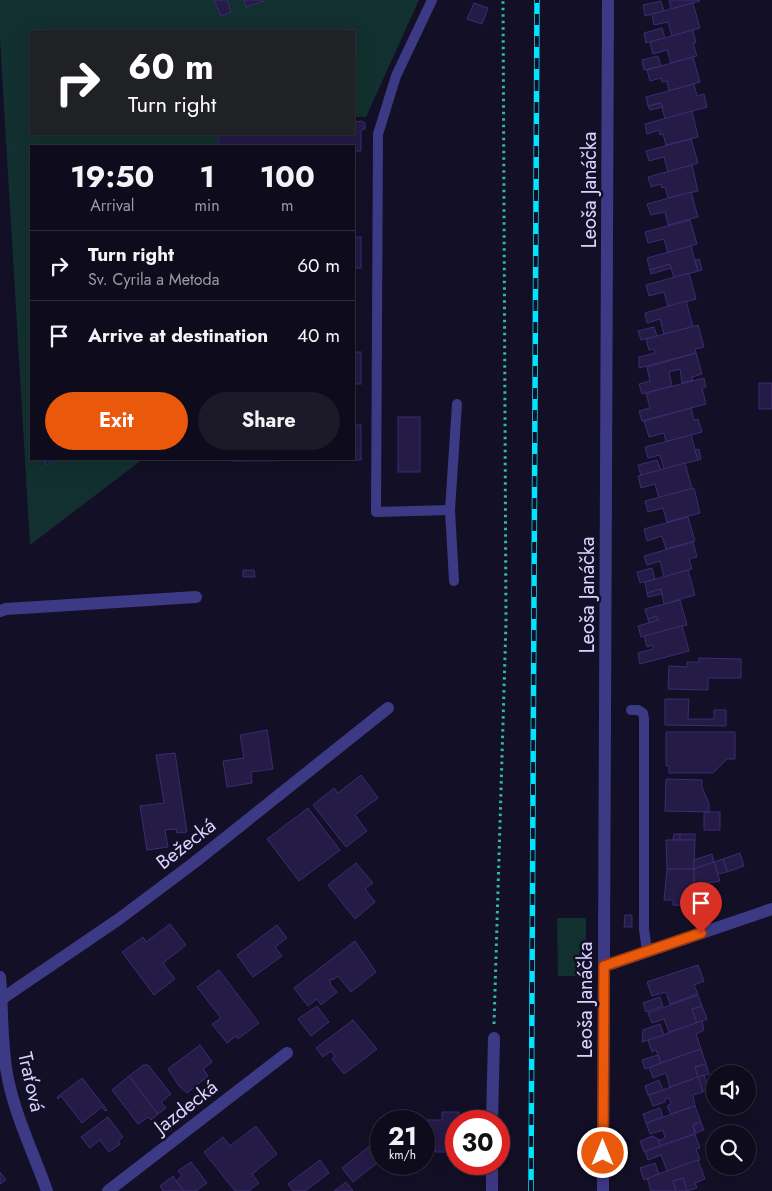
<!DOCTYPE html>
<meta charset="utf-8">
<style>
body{margin:0;font-family:Jost,sans-serif;background:#1c1929;color:#f1f3f6;height:100vh;display:flex;flex-direction:column;font-size:19px;white-space:nowrap}
*{box-sizing:border-box;margin:0}
p{font-size:16px;color:#9b9ba3}
.icon{flex:none;width:28px;height:28px;fill:none;stroke:currentColor;stroke-width:2;stroke-linecap:round;stroke-linejoin:round}
.map{position:relative;flex:1;overflow:hidden}
.sheet{position:absolute;left:30px;top:145px;width:325px;height:315px;display:flex;flex-direction:column;background:#0e0b1c;border-radius:0px;box-shadow:0 5px 20px #0002,0 0 0 1px #2e2b3b}
.sheet>*{flex:none}
.top-card{position:absolute;left:30px;top:30px;width:325px;height:105px;border-radius:0px;box-shadow:0 5px 20px #0002,0 0 0 1px #2e2b3b;background:#202124;color:#fff;overflow:hidden}
.buttons{position:absolute;left:706px;top:1065px;display:grid;gap:10px}
.buttons a{display:grid;place-items:center;width:50px;height:50px;border-radius:50%;background:#0e0b1c;box-shadow:0 5px 20px #0002,0 0 0 1px #2e2b3b;font-size:25px}
.speed{position:absolute;left:370px;top:1110px;display:flex;gap:10px;font-size:25px;font-weight:700;text-align:center}
.speed>*{display:grid;place-content:center;width:65px;height:65px;border-radius:50%;background:#0e0b1c;box-shadow:0 5px 20px #0002,0 0 0 1px #2e2b3b;line-height:1}
.speed small{font-size:12px;font-weight:400}
.speed .limit{border:8px solid #d22;background:#fff;color:#111}
.pin{position:absolute;display:grid;place-items:center;width:42px;height:42px;color:#fff;margin:-51px -21px;border-radius:50% 50% 50% 0;rotate:-45deg;box-shadow:0 0 5px #0007}
.pin .icon{rotate:45deg}
.me{position:absolute;width:55px;margin:-28px;rotate:0deg;stroke-linejoin:round;filter:drop-shadow(0 0 4px #0008)}
.turn{display:flex;align-items:center;gap:18px;height:105px;padding:0 15px;font-size:22px}
.turn .icon{width:65px;height:65px;stroke-width:2.5}
.turn b{display:block;font-size:35px;line-height:42px}
.eta{display:flex;justify-content:space-evenly;align-items:center;height:85px;text-align:center}
.eta b{font-size:30px;font-weight:700;line-height:35px}
.action{display:flex;gap:10px;margin-top:auto;padding:10px 15px}
.action a{flex:1;height:58px;border-radius:30px;background:#ea580c;color:#fff;font-size:20px;font-weight:700;line-height:58px;text-align:center}
.action a+a{background:#1c1929;color:#f1f3f6}
ul{padding:0;list-style:none}
li{display:flex;align-items:center;gap:15px;height:70px;padding:0 15px;border-top:1px solid #2e2b3b}
li div{flex:1}
li b{display:block;font-size:19px}
li em{font-style:normal}
.map>svg:first-child{display:block}
.green{fill:#12302f}
.building{fill:#241b47;stroke:#3b2d73}
.lines{fill:none;stroke-linecap:round;stroke-linejoin:round}
.path{stroke:#2fb8b0;stroke-width:3;stroke-dasharray:2.5 4;stroke-linecap:butt}
.service{stroke:#3d3a85;stroke-width:10}
.minor{stroke:#3d3a85;stroke-width:12}
.rail-casing{stroke:#00e5ff;stroke-width:5.5}
.rail{stroke:#130f26;stroke-width:4;stroke-dasharray:11;stroke-linecap:butt}
.route-casing{stroke:#983908;stroke-width:12}
.route{stroke:#ea580c;stroke-width:9}
.labels{text-anchor:middle;dominant-baseline:central;stroke-width:5;stroke-linejoin:round;paint-order:stroke}
.street-label{font-size:20px;fill:#d9d4ff;stroke:#130f26}
</style>
<div class="map">
<svg width="772" height="1191" viewBox="0 0 772 1191">
<rect width="100%" height="100%" fill="#130f26"/>
<!-- green -->
<g class="green">
<path d="M0,0H419L366,117H354V31H31V134H217V146H31V459H143L30,545L0,39Z"/>
<path d="M557,918H586V976H558Z"/>
</g>
<!-- building -->
<g class="building">
<path d="M214,0H227L231,12L221,16Z"/>
<path d="M244,0H264V1L246,7Z"/>
<path d="M669,0H699L700,1L671,9Z"/>
<path d="M661,1L664,11L645,16L643,5Z"/>
<path d="M474,3L488,8L482,24L467,19Z"/>
<path d="M693,3L700,28L672,36L668,22L654,25L652,14Z"/>
<path d="M662,28L665,38L646,43L644,33Z"/>
<path d="M693,30L696,43H693L697,56L671,63L667,50L653,54L650,42Z"/>
<path d="M658,56L661,66L644,70L642,60Z"/>
<path d="M693,57L700,82L669,91L667,81L662,82L661,78L650,81L647,70Z"/>
<path d="M694,84L697,96L704,94L707,107L665,119L661,103L648,106L646,97Z"/>
<path d="M661,103L663,107L650,110L648,106Z"/>
<path d="M692,111L698,137L666,145L663,134L660,135L659,130L647,134L645,124Z"/>
<path d="M361,121L365,123V129L361,130V151H354V146H218V134H354V122Z"/>
<path d="M691,139L698,163L668,172L664,157L649,161L646,151Z"/>
<path d="M692,165L698,191L668,198L665,187L662,188L661,184L651,187L648,177Z"/>
<path d="M691,192L698,217L668,225L665,212L651,215L647,204Z"/>
<path d="M690,220L697,244L668,253L664,239L648,243L645,232Z"/>
<rect x="354" y="237" width="7" height="31"/>
<path d="M691,246L698,271L674,278L670,264L650,270L647,258Z"/>
<path d="M699,259L702,270L698,271L695,260Z"/>
<path d="M670,264L671,268L651,274L650,270Z"/>
<path d="M689,273L696,299L668,307L664,292L649,296L646,285Z"/>
<path d="M686,301L693,327L664,334L660,319L647,323L645,313Z"/>
<path d="M698,325L704,347L695,349L696,353L639,368V357L655,353L654,349L649,350L646,339Z"/>
<path d="M654,327L657,336L641,340L638,331Z"/>
<rect x="354" y="352" width="7" height="32"/>
<path d="M696,353L702,374L692,377L693,380L682,383L680,369L669,372L672,386L642,394L639,384L650,381L647,367Z"/>
<path d="M704,378L706,387L702,388L706,404L642,421L639,411L650,408L646,393Z"/>
<rect x="759" y="383" width="13" height="26"/>
<path d="M691,408L694,420L698,419L702,432L666,442L664,433L649,437L644,421Z"/>
<rect x="398" y="417" width="22" height="55"/>
<path d="M354,425H361V460L231,461V459H354Z"/>
<path d="M691,435L698,460L664,469L660,455L648,458L645,447Z"/>
<path d="M699,449L701,459L698,460L695,450Z"/>
<path d="M43,459H55L47,465Z"/>
<path d="M657,460L661,470L641,475L638,465Z"/>
<path d="M685,463L692,489L659,498L655,484L641,488L638,476Z"/>
<path d="M694,488L700,513L667,522L663,508L648,512L645,501Z"/>
<path d="M688,517L695,541L666,549L662,536L647,541L644,529Z"/>
<path d="M693,542L697,557L689,559L692,569L664,577L660,561L647,565L644,556Z"/>
<path d="M652,568L655,579L640,583L637,572Z"/>
<path d="M243,570H254L255,577H243Z"/>
<path d="M688,570L695,595L664,604L661,589L647,593L645,582Z"/>
<path d="M661,589L662,594L648,597L647,593Z"/>
<path d="M680,600L687,625L641,637L638,626L658,620L657,616L648,619L645,609Z"/>
<path d="M657,616L658,620L649,623L648,619Z"/>
<path d="M682,626L689,651L640,664L638,653L653,649V645L647,647L644,636Z"/>
<path d="M699,658L741,659V678H708V690L668,689L669,666L687,667V662H699Z"/>
<path d="M665,699H689L688,719H714V710H726V726L665,725Z"/>
<path d="M267,730L273,769L251,772L252,783L227,787L223,761L244,758L240,735Z"/>
<path d="M666,732H735V759H727L713,773H669V766H666Z"/>
<path d="M175,753L187,832L177,833L176,829L165,830L168,847L147,850L140,806L164,803L156,755Z"/>
<path d="M361,775L378,798L355,815L367,831L346,847L313,805L334,788L338,793Z"/>
<path d="M666,779L702,780V787L709,804V812L665,811Z"/>
<path d="M308,808L340,850L299,881L267,839Z"/>
<rect x="704" y="812" width="16" height="18"/>
<path d="M674,834H680V840H673Z"/>
<rect x="680" y="834" width="15" height="6"/>
<path d="M666,840H695L694,869H667Z"/>
<path d="M740,853L744,866L727,872L723,859Z"/>
<path d="M712,854L714,862L694,869V860Z"/>
<path d="M723,859L727,872L718,874L714,862Z"/>
<path d="M714,862L720,881L694,885V869Z"/>
<path d="M356,863L373,883L365,889L375,902L355,919L328,885Z"/>
<path d="M667,869H694L693,906L673,905V900H664Z"/>
<path d="M625,915H632V927H624Z"/>
<path d="M170,924L186,945L163,963L175,979L154,995L122,952L143,937L146,942Z"/>
<path d="M277,925L287,938L275,947L282,956L253,977L237,955Z"/>
<path d="M355,941L376,972L351,992L338,976L333,980L332,979L329,980L331,983L330,984L337,992L321,1005L317,999L308,1006L294,988Z"/>
<path d="M698,965L704,981L694,985L698,994L670,1004L666,992L652,996L647,982Z"/>
<path d="M219,970L259,1023L238,1039L236,1036L227,1043L212,1024L221,1018L197,987Z"/>
<path d="M698,995L702,1006L692,1009L697,1023L669,1032L664,1019L652,1023L648,1013Z"/>
<path d="M660,997L663,1006L646,1012L643,1003Z"/>
<path d="M317,1006L329,1022L311,1036L298,1019Z"/>
<path d="M702,1006L707,1019L697,1023L692,1009Z"/>
<path d="M353,1020L377,1049L344,1074L332,1059L335,1057L331,1051L323,1057L316,1048Z"/>
<path d="M702,1021L704,1030L696,1034L701,1049L661,1063L656,1050L652,1052L648,1040Z"/>
<path d="M660,1024L664,1035L642,1042L643,1030Z"/>
<path d="M200,1045L212,1062L203,1069L208,1076L187,1093L179,1086L168,1069Z"/>
<path d="M701,1049L706,1064L695,1067L698,1077L670,1087L666,1073L653,1078L649,1067Z"/>
<path d="M658,1055L661,1063L645,1069L642,1060Z"/>
<path d="M706,1064L709,1074L698,1077L695,1067Z"/>
<path d="M143,1065H148L171,1094L161,1102L166,1108L158,1114L129,1076Z"/>
<path d="M704,1075L709,1089L703,1092L698,1077Z"/>
<path d="M129,1076L158,1114L151,1120L148,1117L138,1124L112,1090Z"/>
<path d="M698,1077L703,1092L693,1095L695,1106L671,1114L667,1106L671,1104L669,1098L665,1099V1102L653,1106L649,1095Z"/>
<path d="M82,1078L107,1110L105,1111L102,1107L82,1123L61,1096L58,1099L57,1097Z"/>
<path d="M659,1080L663,1090L648,1095L645,1086Z"/>
<path d="M695,1106L701,1122L693,1125L695,1134L660,1146L658,1141L665,1138L663,1130L650,1134L646,1123Z"/>
<path d="M660,1108L663,1117L646,1123L643,1114Z"/>
<path d="M442,1112H459V1121H456V1152H435V1148H431V1137L424,1138V1121H421V1120H442Z"/>
<path d="M108,1117L123,1137L118,1141L120,1144L109,1152L100,1140L90,1148L81,1137Z"/>
<path d="M701,1122L704,1130L696,1133L693,1125Z"/>
<path d="M256,1126L277,1154L252,1174L259,1183L249,1191H235L204,1152L223,1137L230,1146Z"/>
<path d="M695,1134L700,1148L696,1149L700,1160L667,1171L661,1155L648,1160L645,1151Z"/>
<path d="M653,1136L658,1139L660,1146L644,1152L640,1141Z"/>
<path d="M381,1137V1160L353,1182L342,1168Z"/>
<path d="M320,1160L329,1173L305,1191H293L288,1184Z"/>
<path d="M698,1160L705,1179L695,1183L697,1188L687,1191L683,1178L673,1181L676,1191H651L647,1178Z"/>
<path d="M191,1162L207,1183L196,1191H184L176,1181L182,1176L178,1171Z"/>
<path d="M655,1163L659,1174L644,1180L640,1168Z"/>
<path d="M0,1172L6,1180L0,1184Z"/>
<path d="M173,1176L176,1181L184,1191H163L160,1186Z"/>
<path d="M683,1178L687,1191H676L673,1181Z"/>
<path d="M346,1182L353,1191H334Z"/>
</g>
<g class="lines">
<!-- path -->
<path class="path" d="M494,1024L506,623L503,0"/>
<!-- service -->
<g class="service">
<path d="M432,0L396,76L378,134L376,512L450,510L457,404"/>
<path d="M450,510L454,581"/>
<path d="M631,710H638L643,713L644,719V929L647,951"/>
</g>
<!-- minor -->
<g class="minor">
<path d="M0,611L6,609L196,597"/>
<path d="M605,966L772,909"/>
<path d="M0,977C3,1011 1,1046 8,1079C16,1118 34,1154 47,1191"/>
<path d="M0,1000L119,919L195,862L388,708"/>
<path d="M492,1121L494,1038"/>
<path d="M108,1191L287,1053"/>
<path d="M492,1191V1164"/>
<path d="M603,1191L608,0"/>
</g>
<defs>
<path id="rail" d="M531,1191L537,0"/>
</defs>
<!-- rail casing -->
<use href="#rail" class="rail-casing"/>
<!-- rail -->
<use href="#rail" class="rail"/>
</g>
<g class="lines">
<defs>
<path id="route" d="M603,1153L604,966L701,933"/>
</defs>
<!-- route casing -->
<use href="#route" class="route-casing"/>
<!-- route -->
<use href="#route" class="route"/>
</g>
<g class="labels">
<!-- street labels -->
<g class="street-label">
<text transform="translate(589 190) rotate(-90)">Leoša Janáčka</text>
<text transform="translate(587 595) rotate(-90)">Leoša Janáčka</text>
<text transform="translate(186 844) rotate(-38)">Bežecká</text>
<text transform="translate(585 1000) rotate(-90)">Leoša Janáčka</text>
<text transform="translate(31 1082) rotate(77)">Traťová</text>
<text transform="translate(186 1107) rotate(-38)">Jazdecká</text>
</g>
</g>
</svg>
<div class="buttons">
<a><svg class="icon" aria-label="sound" viewBox="0 0 24 24"><path d="M4 9h4l5-4v14l-5-4H4zM17 9q2 3 0 6"/></svg></a>
<a><svg class="icon" aria-label="search" viewBox="0 0 24 24"><circle cx="10" cy="10" r="6"/><path d="M15 15l6 6"/></svg></a>
</div>
<div class="speed"><div>21<small>km/h</small></div><div class="limit">30</div></div>
<div class="pin" style="left:701px;top:933px;background:#d93025"><svg class="icon" aria-label="arrive" viewBox="0 0 24 24"><path d="M6 21V4h12l-3 4 3 4H6"/></svg></div>
<svg class="me" style="left:603px;top:1153px" viewBox="-20 -20 40 40"><circle r="17" fill="#ea580c" stroke="#fff" stroke-width="3"/><path d="M0-11L8 9 0 5-8 9z" fill="#fff"/></svg>
<div class="top-card">
<div class="turn"><svg class="icon" aria-label="right" viewBox="0 0 24 24"><path d="M7 20v-9h11M14 6l5 5-5 5"/></svg><div><b>60 m</b>Turn right</div></div>
</div>
<section class="sheet">
<div class="eta">
<div><b>19:50</b><p>Arrival</p></div>
<div><b>1</b><p>min</p></div>
<div><b>100</b><p>m</p></div>
</div>
<ul>
<li><svg class="icon" aria-label="right" viewBox="0 0 24 24"><path d="M7 20v-9h11M14 6l5 5-5 5"/></svg><div><b>Turn right</b><p>Sv. Cyrila a Metoda</p></div><em>60 m</em></li>
<li><svg class="icon" aria-label="arrive" viewBox="0 0 24 24"><path d="M6 21V4h12l-3 4 3 4H6"/></svg><div><b>Arrive at destination</b></div><em>40 m</em></li>
</ul>
<div class="action"><a>Exit</a><a>Share</a></div>
</section>
</div>
